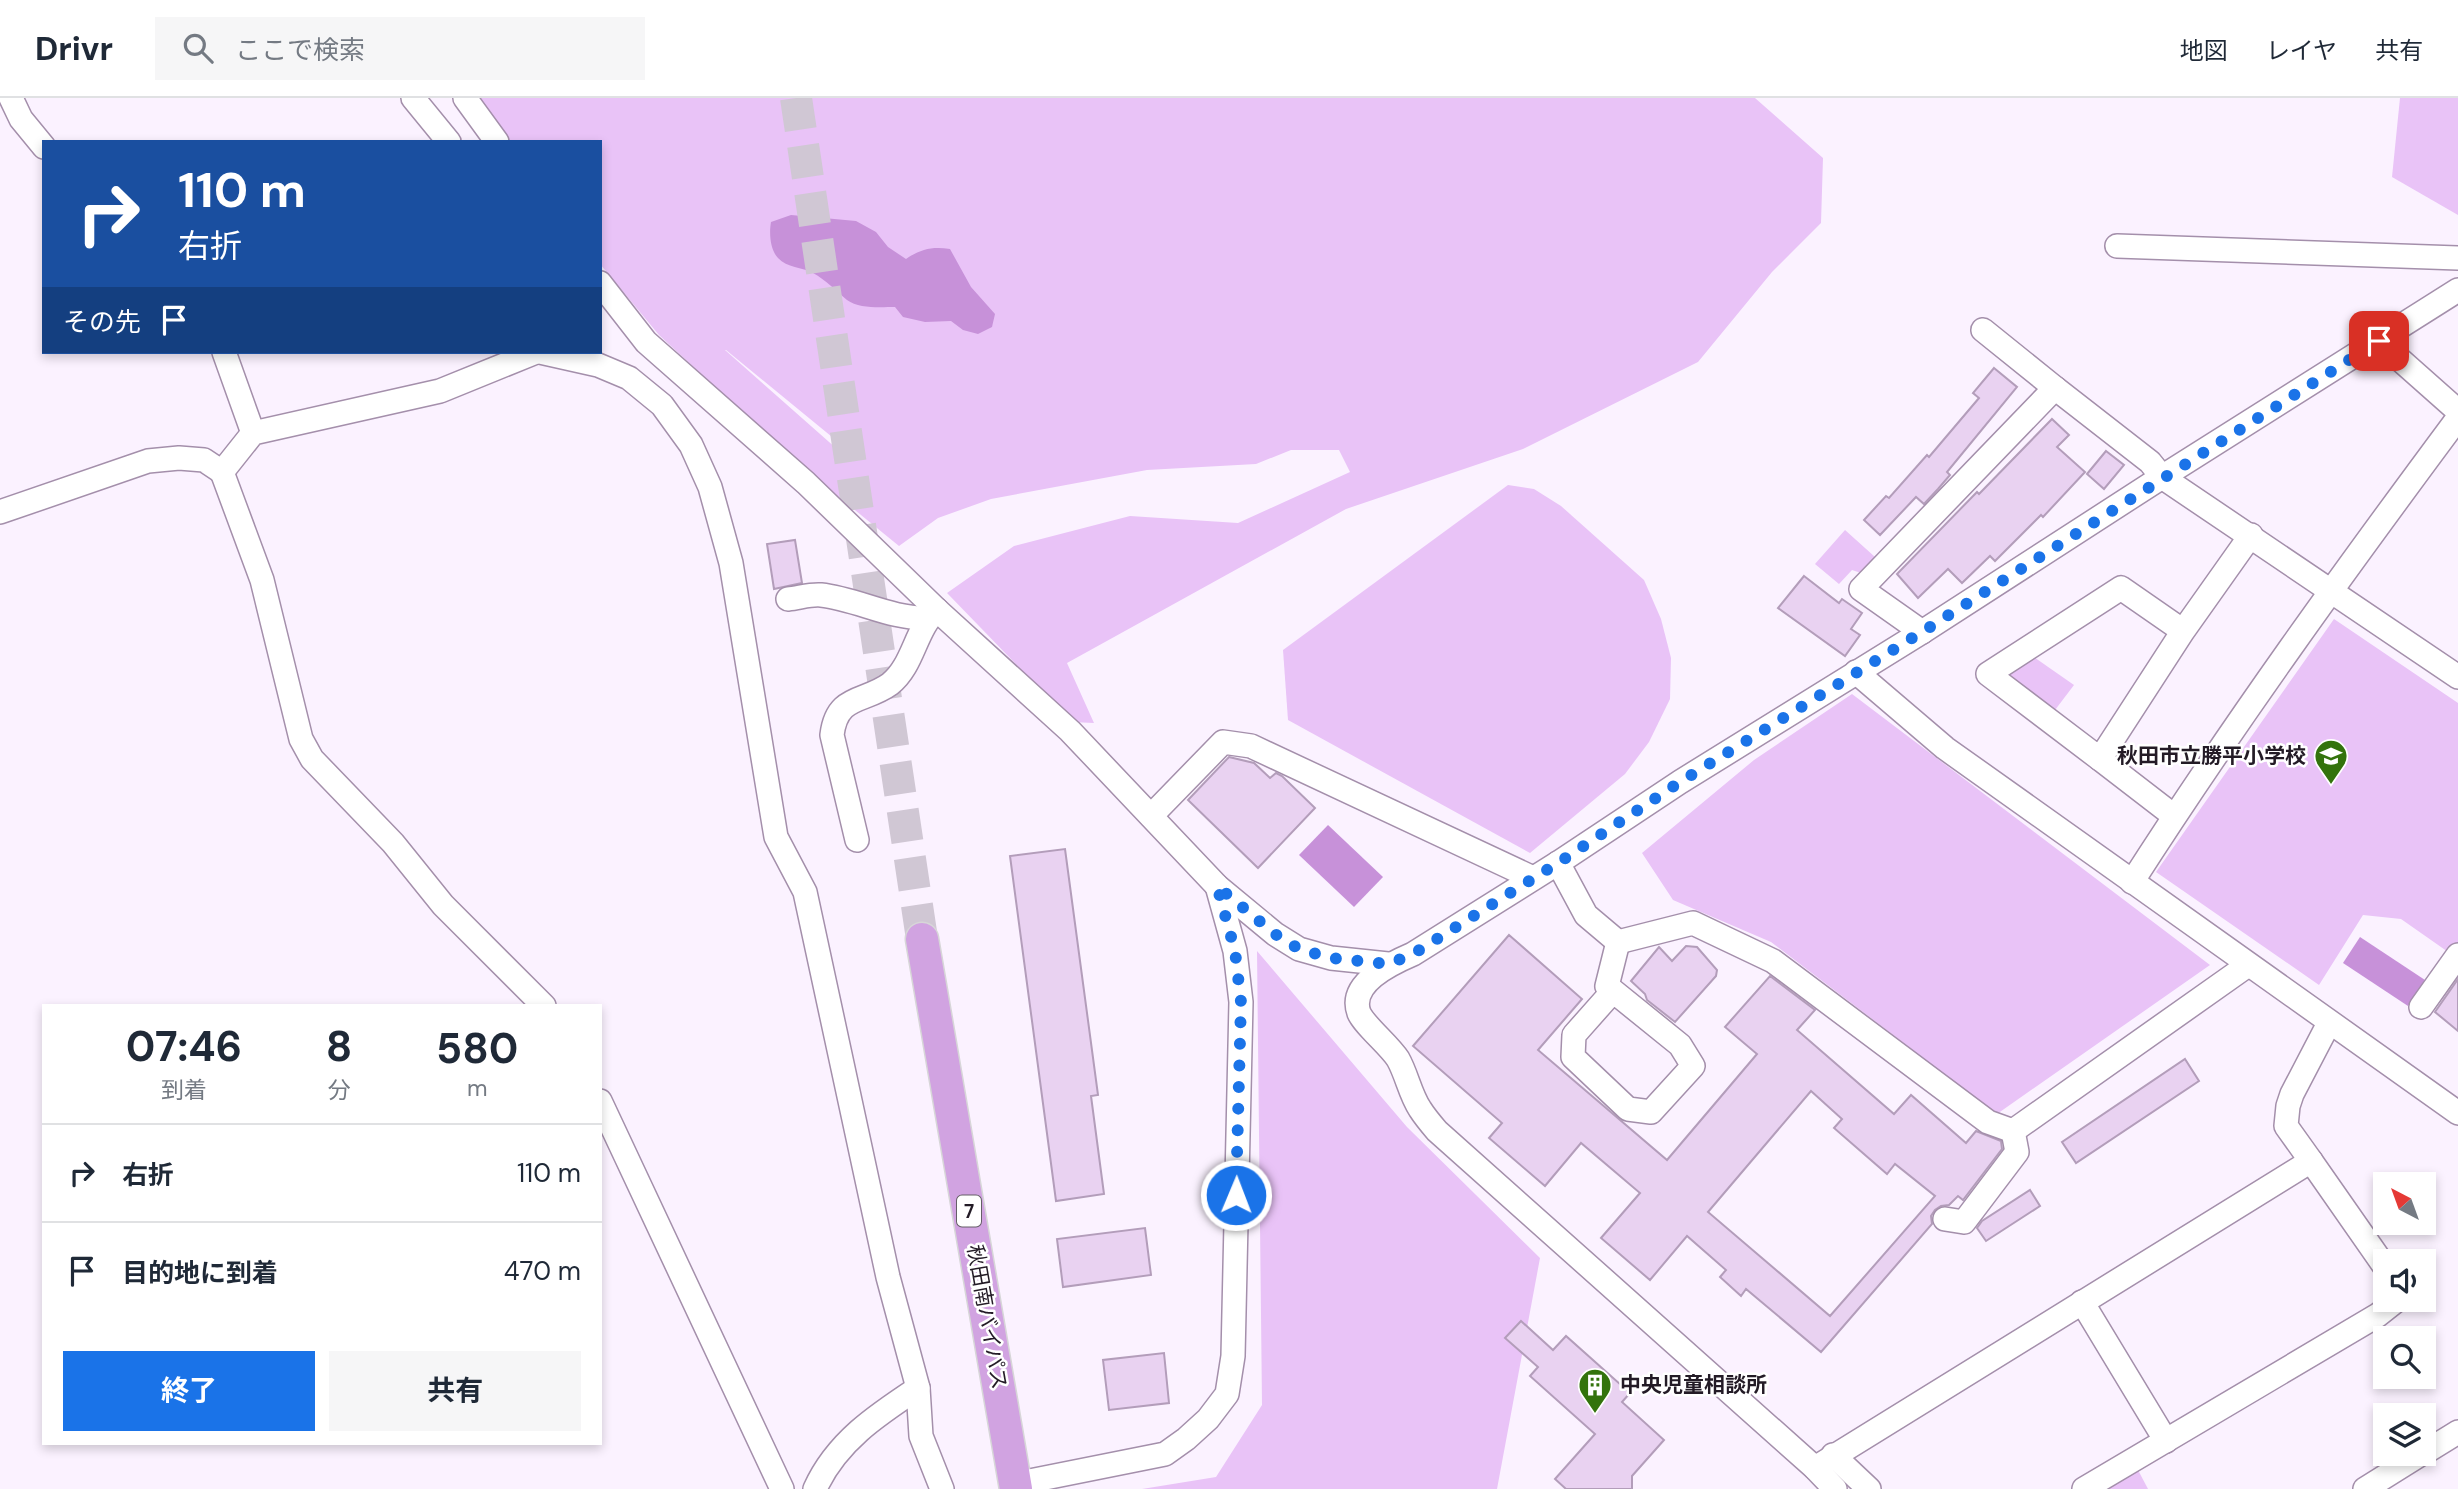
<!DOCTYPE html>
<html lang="ja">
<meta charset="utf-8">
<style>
body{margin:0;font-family:"DM Sans","Noto Sans JP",sans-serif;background:#f6f6f7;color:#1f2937;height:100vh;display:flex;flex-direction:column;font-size:26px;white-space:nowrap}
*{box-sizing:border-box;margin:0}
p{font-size:23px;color:#747a83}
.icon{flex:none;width:38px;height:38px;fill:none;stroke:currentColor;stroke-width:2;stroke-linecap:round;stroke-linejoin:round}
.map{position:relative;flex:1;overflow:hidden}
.panel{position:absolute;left:42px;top:906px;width:560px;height:441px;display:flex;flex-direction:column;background:#fff;border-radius:0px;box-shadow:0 4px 10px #0003}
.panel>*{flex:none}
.top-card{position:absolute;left:42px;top:42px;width:560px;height:214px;border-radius:0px;box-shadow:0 4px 10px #0003;background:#1a4fa0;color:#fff;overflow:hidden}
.needle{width:46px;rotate:319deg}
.buttons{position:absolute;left:2373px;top:1074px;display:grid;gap:14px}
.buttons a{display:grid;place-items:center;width:63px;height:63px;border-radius:0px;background:#fff;box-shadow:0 4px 10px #0003;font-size:35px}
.pin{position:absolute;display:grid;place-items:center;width:60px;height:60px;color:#fff;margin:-30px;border-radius:14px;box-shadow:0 4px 10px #0006}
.me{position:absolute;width:77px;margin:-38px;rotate:1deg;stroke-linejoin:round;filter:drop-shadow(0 0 5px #0008)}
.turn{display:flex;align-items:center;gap:24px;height:147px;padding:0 21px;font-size:32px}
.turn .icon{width:91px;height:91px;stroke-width:2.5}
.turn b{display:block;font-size:49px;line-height:60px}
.then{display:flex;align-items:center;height:66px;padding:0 21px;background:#0003;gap:14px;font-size:26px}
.eta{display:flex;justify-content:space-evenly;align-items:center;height:119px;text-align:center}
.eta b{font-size:42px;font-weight:700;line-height:49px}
.action{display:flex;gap:14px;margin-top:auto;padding:14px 21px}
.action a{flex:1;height:80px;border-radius:0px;background:#1a73e8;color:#fff;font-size:28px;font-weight:700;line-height:80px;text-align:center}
.action a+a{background:#f6f6f7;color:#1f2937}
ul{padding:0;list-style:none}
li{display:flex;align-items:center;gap:21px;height:98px;padding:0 21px;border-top:2px solid #e0e1e3}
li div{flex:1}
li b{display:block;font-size:26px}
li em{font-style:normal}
header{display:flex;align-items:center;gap:42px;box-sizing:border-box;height:98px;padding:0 35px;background:#fff;border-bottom:2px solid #e0e1e3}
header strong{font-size:33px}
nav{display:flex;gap:38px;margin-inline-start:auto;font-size:24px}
.search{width:490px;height:63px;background:#f6f6f7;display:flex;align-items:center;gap:18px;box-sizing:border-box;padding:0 24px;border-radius:0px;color:#747a83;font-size:26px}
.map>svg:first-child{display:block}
.green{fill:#e9c3f7;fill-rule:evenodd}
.water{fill:#c791d9}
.building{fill:#e9d2f1;stroke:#b39dba;stroke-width:2;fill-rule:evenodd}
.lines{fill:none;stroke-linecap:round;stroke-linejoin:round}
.highway-tunnel{stroke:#d0c7d4;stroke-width:32;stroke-dasharray:32 16;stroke-linecap:butt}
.minor-casing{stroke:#a48fab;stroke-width:26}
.highway-casing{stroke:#d7d6d8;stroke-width:35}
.minor{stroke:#fff;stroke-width:23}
.highway{stroke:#d1a3e1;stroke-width:32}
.route{stroke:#1a73e8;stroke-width:12;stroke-dasharray:0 21.6}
.labels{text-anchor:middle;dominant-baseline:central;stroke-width:5;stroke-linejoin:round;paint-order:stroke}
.shield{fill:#fff;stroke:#655f67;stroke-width:2}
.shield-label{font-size:19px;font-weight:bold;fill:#231b26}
.poi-label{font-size:21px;font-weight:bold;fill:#231b26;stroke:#fff;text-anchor:end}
.street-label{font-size:21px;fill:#231b26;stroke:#fff}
</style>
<header>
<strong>Drivr</strong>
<div class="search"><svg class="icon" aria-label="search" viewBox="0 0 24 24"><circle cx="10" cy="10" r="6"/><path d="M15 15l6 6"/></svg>ここで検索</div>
<nav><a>地図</a><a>レイヤ</a><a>共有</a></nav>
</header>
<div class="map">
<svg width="2458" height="1391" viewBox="0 0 2458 1391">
<rect width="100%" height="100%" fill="#fbf2ff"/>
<!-- green -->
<g class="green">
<path d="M476,0H1755L1823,60L1821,125L1772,174L1698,264L1523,351L1346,411L1067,565L1094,625L1072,624L947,495L1014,448L1130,418L1238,425L1350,374L1339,352H1291L1256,366L1147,372L991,401L938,420L899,448L796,364L659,237L600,166V44H508ZM725,252H726L854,357L837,351Z"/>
<path d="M2400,0H2458V117L2392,79Z"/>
<path d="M1508,387L1534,391L1561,408L1644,482L1661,521L1671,560L1670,601L1649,644L1625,676L1530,755L1288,622L1283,552Z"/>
<path d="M1845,432L1875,459L1861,475L1852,472L1839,486L1815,466Z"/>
<path d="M2334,521L2458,605V846L2451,856L2401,821L2363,817L2319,887L2156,774Z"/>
<path d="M2031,557L2074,587L2052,616L2002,578Z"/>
<path d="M1852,596L2210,867L1997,1016L1771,844L1673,802L1642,755L1754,662Z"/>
<path d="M1257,853L1407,1029L1540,1160L1497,1391H1142L1216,1379L1262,1307Z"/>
<path d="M2138,1372L2148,1391H2109L2108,1389Z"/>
</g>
<!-- water -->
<g class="water">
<path d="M791,117L856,123L876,134L888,149L906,161C920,151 933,148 950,151L971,189L995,216L992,229L978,236L963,232L951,223L925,224L903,219L895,209C880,209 859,211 847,202C836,193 826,182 813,175C802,169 787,170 778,160C770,152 769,135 771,124Z"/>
<path d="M1328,727L1383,779L1354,809L1299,757Z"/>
<path d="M2360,839L2425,882L2408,908L2343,865Z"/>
</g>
<!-- building -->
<g class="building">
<path d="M1994,270L2017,289L1947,374L1950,377L1938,391L1924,406L1916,399L1880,437L1864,422L1886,398L1889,400L1927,357L1929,359L1979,300L1973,295Z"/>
<path d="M2052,321L2069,337L2057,349L2085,374L2043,419L2041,417L1995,463L1990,458L1962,485L1948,471L1918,500L1897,476L1977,394L1979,396Z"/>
<path d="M2106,353L2124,367L2104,391L2087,376Z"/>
<path d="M795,442L802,485L774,491L767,446Z"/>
<path d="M1804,478L1839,505L1842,501L1862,515L1851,531L1860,537L1845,558L1778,510Z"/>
<path d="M1229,659L1254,665L1270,680L1276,675L1282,678L1315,710L1258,770L1188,702Z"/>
<path d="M1065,751L1098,997L1091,998L1104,1096L1056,1103L1010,758Z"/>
<path d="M1509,837L1582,901L1538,952L1667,1062L1757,956L1725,929L1770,878L1815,912L1797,932L1894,1016L1911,997L1966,1045L1976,1033L2001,1043L2002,1051L1963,1102L1958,1098L1949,1107L1941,1108L1935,1112L1931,1118L1932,1126L1821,1254L1746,1191L1741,1198L1720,1179L1726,1172L1687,1138L1650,1182L1601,1140L1640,1095L1581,1045L1545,1088L1489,1040L1502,1025L1413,948ZM1811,993L1842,1021L1834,1030L1887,1076L1895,1066L1935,1098L1830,1218L1708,1114Z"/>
<path d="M1686,848L1697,849L1717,872L1716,878L1675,924L1647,902L1645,896L1631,883L1659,849L1672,863Z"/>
<path d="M2458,881V933L2435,914Z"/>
<path d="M2185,961L2199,983L2076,1065L2062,1044Z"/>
<path d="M2030,1092L2040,1108L1986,1143L1977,1130L1982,1123Z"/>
<path d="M1145,1130L1151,1177L1063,1189L1057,1141Z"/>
<path d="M1521,1223L1553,1252L1566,1238L1630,1295L1622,1304L1664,1342L1632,1378V1391H1566L1555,1381L1595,1336L1530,1278L1538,1269L1505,1240Z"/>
<path d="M1164,1255L1169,1305L1109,1312L1103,1262Z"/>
</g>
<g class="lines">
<!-- highway-tunnel -->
<path class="highway-tunnel" d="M796,0L922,841"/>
<defs>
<g id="minor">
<path d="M11,0L21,21L44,49"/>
<path d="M413,0L449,44"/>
<path d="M465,0L497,44"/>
<path d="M2117,148L2458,160"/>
<path d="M600,185L646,244L806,385L937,512L1070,633L1217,788L1275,836L1299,851L1331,860L1388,866"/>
<path d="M1983,232L2055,290"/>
<path d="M2379,243L2458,313"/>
<path d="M224,254L253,335"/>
<path d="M540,254L598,267L629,280L662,307L691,347L710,389L731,465L776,739L805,794L888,1179L918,1290L921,1338L942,1391"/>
<path d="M222,374L262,482L301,641L312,661L393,745L443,807L544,908"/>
<path d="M0,414L148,363L179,360L204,362L222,374L253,335L440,293L536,254"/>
<path d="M788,501C799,500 810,496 821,497C857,501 891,521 927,520"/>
<path d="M2183,533L2121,490L1988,576L2100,661L2183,533L2251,437"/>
<path d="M1922,534L1861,491L2055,290L2150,364L2162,379L2458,579"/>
<path d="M1856,574L1945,650L2458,1015"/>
<path d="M2100,661L2174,718"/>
<path d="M1151,718L1223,644L1251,648L1533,780"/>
<path d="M857,742L832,637C837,596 864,605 890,586C914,567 915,531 937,512"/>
<path d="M1558,765L1586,817L1618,844L1693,825L1773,863L1988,1024L2013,1033L2248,867"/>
<path d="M2132,784C2234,625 2345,472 2458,320"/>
<path d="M1613,893L1574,937L1573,959L1628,1011L1651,1014L1693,968L1680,947L1607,888L1618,844"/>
<path d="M2421,909L2458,857"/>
<path d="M600,1003L782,1391"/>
<path d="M2311,1063L2385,1169"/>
<path d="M1945,1121L1964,1124L2017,1054L2013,1033"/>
<path d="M2082,1204L2166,1343"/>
<path d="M2424,1355L2458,1334"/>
<path d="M1833,1357L1869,1391"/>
<path d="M1815,1370L2311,1063L2286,1028L2288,1008L2292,996L2329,925"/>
<path d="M1015,1386L1165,1356L1186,1341L1208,1321L1227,1296L1233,1258L1241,904L1235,853L1217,788"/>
<path d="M815,1391C836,1344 877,1317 918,1290"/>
<path d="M1835,1391L1815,1370L1437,1033C1431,1026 1425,1019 1420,1011C1410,996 1407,977 1398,961C1389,947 1364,927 1359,915C1348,885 1392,865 1413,856L1558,765L1680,684L1922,534L2162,379L2458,192"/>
<path d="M2084,1391L2378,1217L2397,1202"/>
<path d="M2365,1391L2421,1356"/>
</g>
<path id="highway" d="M922,841L1016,1391"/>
</defs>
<!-- minor casing -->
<use href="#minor" class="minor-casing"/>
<!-- highway casing -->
<use href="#highway" class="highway-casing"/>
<!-- minor -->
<use href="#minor" class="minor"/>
<!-- highway -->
<use href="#highway" class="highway"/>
</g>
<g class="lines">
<!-- route -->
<path class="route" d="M1236,1097L1241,904L1235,853L1217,788L1275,836L1299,851L1331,860L1388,866L1413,856L1558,765L1680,684L1922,534L2379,243"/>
</g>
<!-- icons -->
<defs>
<symbol id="school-pin" viewBox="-11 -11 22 30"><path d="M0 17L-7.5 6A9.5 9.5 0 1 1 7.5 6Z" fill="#33730c" stroke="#fff"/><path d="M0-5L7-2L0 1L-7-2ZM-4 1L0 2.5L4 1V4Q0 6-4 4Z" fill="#fff"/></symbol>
<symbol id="building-pin" viewBox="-11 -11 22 30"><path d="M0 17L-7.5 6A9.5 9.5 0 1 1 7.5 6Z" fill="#33730c" stroke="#fff"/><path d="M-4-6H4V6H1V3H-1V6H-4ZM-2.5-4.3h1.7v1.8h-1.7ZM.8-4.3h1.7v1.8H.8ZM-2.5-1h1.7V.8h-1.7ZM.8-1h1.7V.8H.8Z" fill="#fff"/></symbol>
</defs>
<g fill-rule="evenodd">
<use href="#school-pin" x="2312" y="639" width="38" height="52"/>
<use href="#building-pin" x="1576" y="1268" width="38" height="52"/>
</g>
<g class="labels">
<!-- shield labels -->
<rect class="shield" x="957" y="1097.5" width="24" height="31" rx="5"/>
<g class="shield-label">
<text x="969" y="1113">7</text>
</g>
<!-- poi labels -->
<g class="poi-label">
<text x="2306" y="658">秋田市立勝平小学校</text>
<text x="1620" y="1287" text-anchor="start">中央児童相談所</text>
</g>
<!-- street labels -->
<g class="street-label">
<text transform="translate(987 1219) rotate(80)">秋田南バイパス</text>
</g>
</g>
</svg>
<div class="buttons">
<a><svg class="needle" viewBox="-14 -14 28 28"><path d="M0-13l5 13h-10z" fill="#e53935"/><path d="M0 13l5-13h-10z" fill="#747a83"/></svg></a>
<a><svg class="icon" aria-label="sound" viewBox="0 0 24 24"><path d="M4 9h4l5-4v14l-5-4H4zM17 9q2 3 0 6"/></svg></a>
<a><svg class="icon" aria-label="search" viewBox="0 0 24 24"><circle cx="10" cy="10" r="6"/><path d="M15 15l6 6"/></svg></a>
<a><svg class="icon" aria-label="layers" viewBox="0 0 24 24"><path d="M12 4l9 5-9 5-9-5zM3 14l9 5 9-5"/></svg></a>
</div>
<div class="pin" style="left:2379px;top:243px;background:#d93025"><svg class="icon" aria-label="arrive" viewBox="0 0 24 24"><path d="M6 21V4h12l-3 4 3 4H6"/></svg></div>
<svg class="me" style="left:1236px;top:1097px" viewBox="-20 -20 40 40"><circle r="17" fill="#1a73e8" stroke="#fff" stroke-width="3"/><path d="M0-11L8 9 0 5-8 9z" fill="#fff"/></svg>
<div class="top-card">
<div class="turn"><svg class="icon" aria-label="right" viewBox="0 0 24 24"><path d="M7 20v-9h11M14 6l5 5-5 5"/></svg><div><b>110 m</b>右折</div></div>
<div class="then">その先<svg class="icon" aria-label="arrive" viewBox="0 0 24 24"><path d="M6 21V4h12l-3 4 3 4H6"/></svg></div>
</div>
<section class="panel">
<div class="eta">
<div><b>07:46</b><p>到着</p></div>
<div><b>8</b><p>分</p></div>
<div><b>580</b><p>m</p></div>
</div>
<ul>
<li><svg class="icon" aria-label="right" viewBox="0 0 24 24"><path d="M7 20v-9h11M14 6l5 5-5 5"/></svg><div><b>右折</b></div><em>110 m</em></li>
<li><svg class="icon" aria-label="arrive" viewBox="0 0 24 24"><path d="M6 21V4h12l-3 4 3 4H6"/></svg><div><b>目的地に到着</b></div><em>470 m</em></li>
</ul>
<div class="action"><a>終了</a><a>共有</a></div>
</section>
</div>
